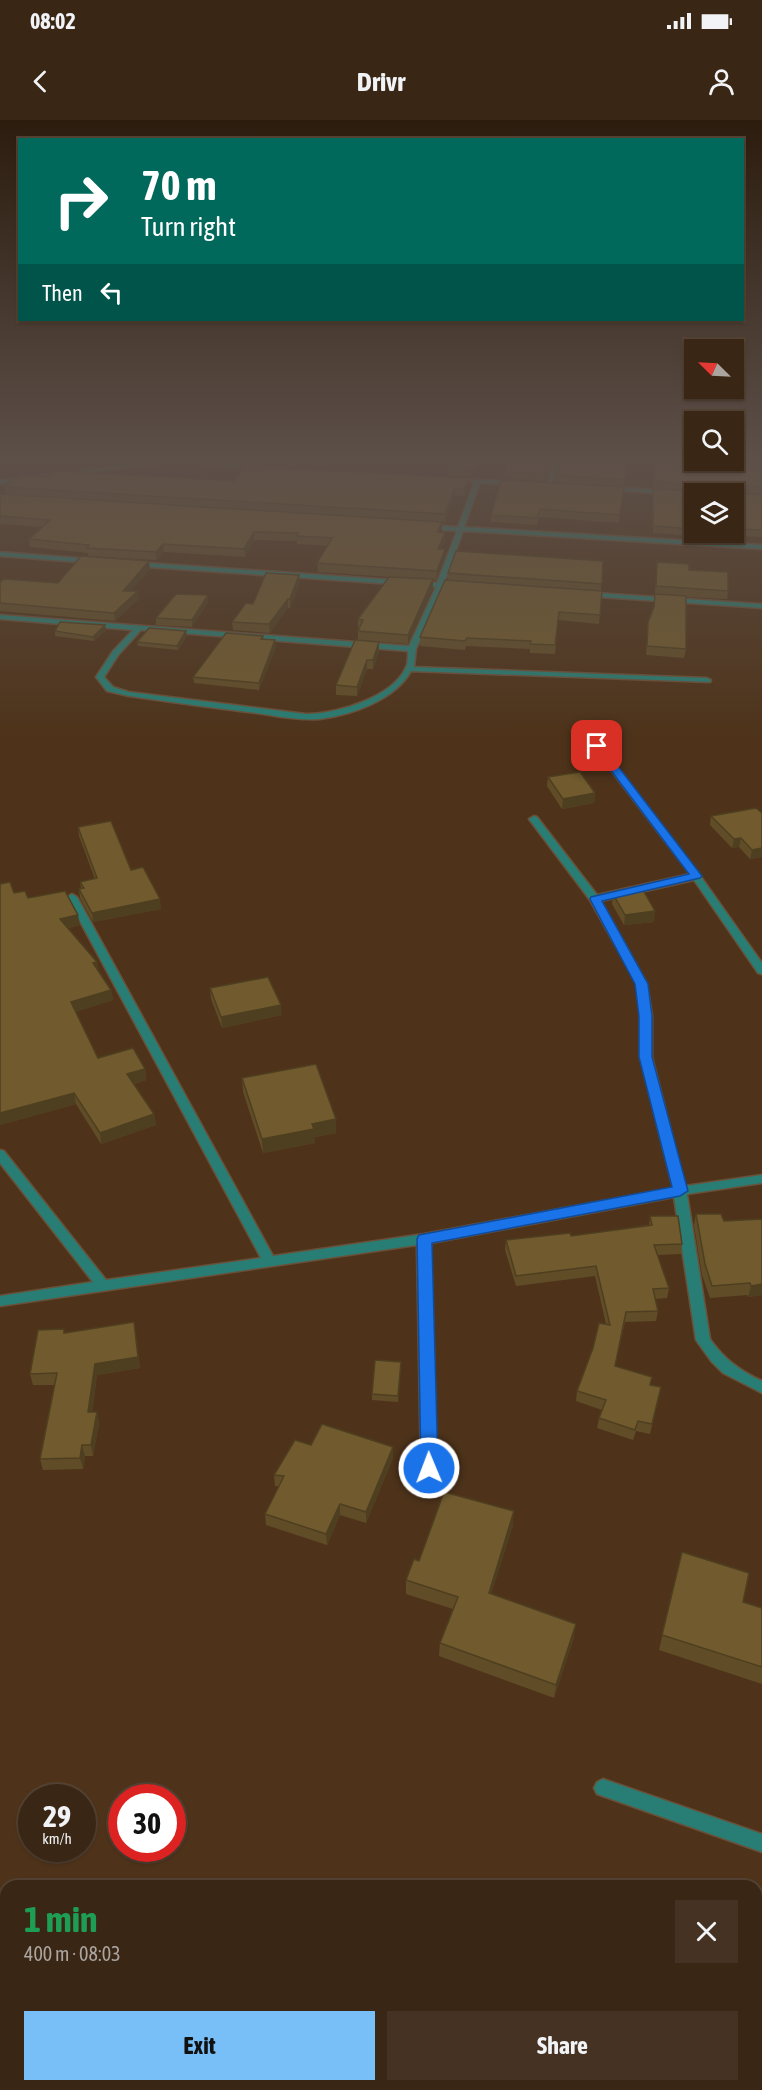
<!DOCTYPE html>
<meta charset="utf-8">
<style>
body{margin:0;font-family:"Asap Condensed",sans-serif;background:#453222;color:#f1f3f6;height:100vh;display:flex;flex-direction:column;font-size:22px;white-space:nowrap}
*{box-sizing:border-box;margin:0}
p{font-size:20px;color:#aba5a0}
.icon{flex:none;width:33px;height:33px;fill:none;stroke:currentColor;stroke-width:2;stroke-linecap:round;stroke-linejoin:round}
.map{position:relative;flex:1;overflow:hidden}
.drawer{position:absolute;left:0px;top:1760px;width:762px;height:212px;display:flex;flex-direction:column;background:#3a2614;border-radius:18px 18px 0 0;box-shadow:0 2px 4px #0004,0 0 0 2px #544334}
.drawer>*{flex:none}
.hud{position:absolute;left:18px;top:18px;width:726px;height:183px;border-radius:0px;box-shadow:0 2px 4px #0004,0 0 0 2px #544334;background:#00695c;color:#fff;overflow:hidden}
.needle{width:39px;rotate:294deg}
.buttons{position:absolute;left:684px;top:219px;display:grid;gap:12px}
.buttons a{display:grid;place-items:center;width:60px;height:60px;border-radius:0px;background:#3a2614;box-shadow:0 2px 4px #0004,0 0 0 2px #544334;font-size:30px}
.speed{position:absolute;left:18px;top:1664px;display:flex;gap:12px;font-size:30px;font-weight:700;text-align:center}
.speed>*{display:grid;place-content:center;width:78px;height:78px;border-radius:50%;background:#3a2614;box-shadow:0 2px 4px #0004,0 0 0 2px #544334;line-height:1}
.speed small{font-size:15px;font-weight:400}
.speed .limit{border:9px solid #d22;background:#fff;color:#111}
.pin{position:absolute;display:grid;place-items:center;width:51px;height:51px;color:#fff;margin:-26px;border-radius:12px;box-shadow:0 3px 9px #0006}
.me{position:absolute;width:66px;margin:-33px;rotate:359deg;stroke-linejoin:round;filter:drop-shadow(0 0 4px #0008)}
.turn{display:flex;align-items:center;gap:21px;height:126px;padding:0 24px;font-size:27px}
.turn .icon{width:78px;height:78px;stroke-width:2.5}
.turn b{display:block;font-size:42px;line-height:51px}
.then{display:flex;align-items:center;height:57px;padding:0 24px;background:#0003;gap:12px;font-size:22px}
.round{display:grid;place-items:center;flex:none;width:63px;height:63px;border-radius:0px;background:#453222}
.summary{display:flex;align-items:center;justify-content:space-between;height:102px;padding:0 24px}
h1{font-size:36px;font-weight:700;line-height:45px;color:#1e9e55}
.cta{display:flex;gap:12px;margin-top:auto;padding:12px 24px}
.cta a{flex:1;height:69px;border-radius:0px;background:#78bff7;color:#111;font-size:24px;font-weight:700;line-height:69px;text-align:center}
.cta a+a{background:#453222;color:#f1f3f6}
.status{display:flex;justify-content:space-between;align-items:center;height:42px;padding:0 30px;background:#3a2614;direction:ltr}
.status svg{height:16px;fill:currentColor}
header{display:flex;justify-content:space-between;align-items:center;height:78px;padding:0 24px;background:#3a2614;font-size:27px;font-weight:700}
.map>svg:first-child{display:block}
.lines{fill:none;stroke-linecap:round;stroke-linejoin:round}
.street-casing{stroke:#6a5039;stroke-width:3}
.street{fill:#287e74;fill-rule:evenodd}
.wall{fill:#604d28;fill-rule:evenodd}
.shaded-wall{fill:#4e3f20}
.building{fill:#705a2e;stroke:#4e3f20;stroke-width:1.5}
.route{fill:#1a73e8;stroke:#114b97;stroke-width:1.5}
</style>
<div class="status"><b>08:02</b><svg viewBox="0 0 49 12"><path d="M0 12V9h3v3zM5 12V6h3v6zM10 12V3h3v9zM15 12V0h3v12zM26 1h20v11H26zM47 4h2v5h-2z"/></svg></div>
<header><svg class="icon" aria-label="back" viewBox="0 0 24 24"><path d="M15 5l-7 7 7 7"/></svg>Drivr<svg class="icon" aria-label="person" viewBox="0 0 24 24"><circle cx="12" cy="8" r="4"/><path d="M4 21q1-7 8-7t8 7"/></svg></header>
<div class="map">
<svg width="762" height="1970" viewBox="0 0 762 1970">
<rect width="100%" height="100%" fill="#4e331a"/>
<g class="lines">
<defs>
<g id="street">
<path d="M162,341H178L0,364V360Z"/>
<path d="M184,341H204L264,348L261,350Z"/>
<path d="M554,341H560L551,365L546,366Z"/>
<path d="M473,359L515,361L518,363L515,365L480,363L464,407L762,425V429L463,411L444,463L461,466L457,468L443,467L416,529L414,547L707,558L711,560L710,562L411,551C395,580 351,595 320,599C300,601 277,596 256,593C214,588 171,582 129,576L107,571L96,557L113,531L133,510L0,499V495L409,526L436,467L133,446L130,444L133,442L437,463L457,411L428,409L425,407L428,405L458,407L474,363L470,361ZM141,510L408,531C408,535 408,541 407,545C395,577 337,594 306,594L129,572L113,567L104,557L119,534Z"/>
<path d="M607,367L694,372L697,374L694,376L605,370L604,369Z"/>
<path d="M0,432L91,439L94,441L91,443L0,436Z"/>
<path d="M582,472L760,484H762V488L585,476L581,474Z"/>
<path d="M597,623L600,624L699,754L762,843V854L758,853L694,760L601,781L647,864L652,896V937L685,1066L762,1055V1063L687,1074L710,1219C724,1239 740,1251 762,1261V1273L723,1253L711,1241L696,1220L674,1077L431,1123L437,1348L434,1353L429,1354L424,1353L421,1348L417,1125L0,1186V1176L93,1162L0,1043V1030L4,1031L106,1160L261,1138L67,777L72,774L77,777L273,1136L424,1114L673,1068L640,937V896L637,864L590,780L529,699L534,696L537,697L597,775L690,754L594,628L593,626Z"/>
<path d="M603,1659L762,1714V1732L597,1674L594,1668L597,1662Z"/>
</g>
</defs>
<!-- street casing -->
<use href="#street" class="street-casing"/>
<!-- street -->
<use href="#street" class="street"/>
</g>
<!-- wall -->
<g class="wall">
<path d="M251,341H300L299,346L252,343Z"/>
<path d="M478,341L472,356L447,355L448,348Z"/>
<path d="M507,341H552L544,361L503,358L504,352Z"/>
<path d="M628,341L624,366L555,362L556,355Z"/>
<path d="M654,341H760L762,357V374L733,372L762,375V417L742,416L741,419L653,413V369L670,370L653,368ZM694,374H734V412H694Z"/>
<path d="M234,361L468,365L464,376L455,375L445,402L92,380L442,402L441,412L445,413V421L441,429H445L444,437L436,460L318,452L317,443L328,426L297,424V421L254,420L245,437L164,432L156,440L88,436V433L30,427L29,419L42,407L0,404V374H6L4,367Z"/>
<path d="M624,367L619,403L539,397L537,405L491,402V395Z"/>
<path d="M603,441L601,471L448,460V453Z"/>
<path d="M657,442L689,450L728,471L727,479L686,477V529L684,538L646,535L648,502L654,489Z"/>
<path d="M150,449L130,471L139,479L115,501L0,491V462L58,463Z"/>
<path d="M299,455L300,463L290,488H288L270,513L233,510L232,502L253,484Z"/>
<path d="M433,459V468L408,524L358,520V511L359,508H358V499Z"/>
<path d="M602,471L599,504L558,500L555,534L530,533V529L466,526L465,530L420,526V517Z"/>
<path d="M208,482L192,507L156,505V498Z"/>
<path d="M106,510L94,521L55,516V511Z"/>
<path d="M187,516L178,530L138,526L137,522Z"/>
<path d="M263,516L264,519L276,527L259,570L194,563L193,557Z"/>
<path d="M355,520L379,531L373,549H367L357,576L336,575V565Z"/>
<path d="M548,657L595,673L594,683L562,689L547,666Z"/>
<path d="M762,693V737L750,739L739,727L732,728L710,705L711,696Z"/>
<path d="M78,707L131,750L161,789L93,802L80,778L79,769L81,768L80,762L95,759L79,716Z"/>
<path d="M0,764L14,773L28,778L80,805L68,808L111,870L113,880L75,892L98,938L145,949L146,960L134,964L154,994L156,1005L101,1024L76,984L0,1005Z"/>
<path d="M613,774L654,802L624,805L612,784Z"/>
<path d="M210,868L282,895L222,908L211,879Z"/>
<path d="M242,958L336,999V1013L315,1017V1023L263,1033L243,972Z"/>
<path d="M696,1094L724,1101L762,1099V1175L748,1177L747,1175L710,1178L702,1155L694,1105Z"/>
<path d="M650,1096L682,1124L681,1134L658,1135L669,1168L667,1178L655,1179L658,1191L656,1201L625,1202L615,1246L651,1265L661,1267L650,1314L636,1311L633,1320L597,1308L599,1298L602,1290L576,1281L577,1271L606,1204L595,1156L516,1166L505,1130L506,1120L571,1116L649,1105Z"/>
<path d="M134,1202L140,1248L97,1255L92,1292H97L99,1303L93,1336H85L83,1349L43,1350L40,1339L55,1265H33L30,1254L65,1213Z"/>
<path d="M401,1242L398,1282L372,1280V1274Z"/>
<path d="M311,1325L393,1327V1338L366,1403L340,1395L327,1425L266,1405L265,1394L279,1366H275L274,1355Z"/>
<path d="M513,1405L491,1474L574,1517L554,1578L439,1536L440,1523L453,1489L406,1474V1460L419,1441Z"/>
<path d="M682,1432L743,1482L762,1488V1564L659,1530Z"/>
</g>
<!-- shaded-wall -->
<g class="shaded-wall">
<path d="M476,341H478L472,356V349Z"/>
<path d="M550,341H552L544,361L545,354Z"/>
<path d="M469,358L468,365L464,376V369Z"/>
<path d="M455,368V375L445,402V394Z"/>
<path d="M442,402V410L438,420V412Z"/>
<path d="M254,412V420L245,437L244,429Z"/>
<path d="M445,413V421L438,437V429Z"/>
<path d="M163,424L164,432L156,440V432Z"/>
<path d="M445,429L444,437L436,460L437,451Z"/>
<path d="M149,441L150,449L124,479L123,471Z"/>
<path d="M299,455L300,463L290,488V479Z"/>
<path d="M433,459V468L408,524V515Z"/>
<path d="M138,471L139,479L115,501L114,493Z"/>
<path d="M208,475V482L192,507V500Z"/>
<path d="M288,479V488L270,513L269,504Z"/>
<path d="M105,505L106,510L94,521L93,517Z"/>
<path d="M186,511L187,516L178,530L177,526Z"/>
<path d="M275,520L276,527L259,570V563Z"/>
<path d="M379,522V531L373,549V540Z"/>
<path d="M367,540V549L357,576V567Z"/>
<path d="M595,673L594,683L562,689L563,679Z"/>
<path d="M741,718L739,727L732,728L734,719Z"/>
<path d="M762,728V737L750,739L752,730Z"/>
<path d="M160,779L161,789L93,802L92,793Z"/>
<path d="M655,791L654,802L624,805L625,795Z"/>
<path d="M78,795L80,805L62,809L60,799Z"/>
<path d="M97,842L99,852L93,843Z"/>
<path d="M111,870L113,880L72,893L71,882Z"/>
<path d="M281,885L282,895L222,908L221,897Z"/>
<path d="M145,949L146,960L129,965L127,954Z"/>
<path d="M74,973L76,984L0,1005V993Z"/>
<path d="M154,994L156,1005L101,1024L100,1013Z"/>
<path d="M336,999V1013L315,1017V1023L263,1033L262,1019L312,1004Z"/>
<path d="M762,1164V1175L748,1177L751,1166Z"/>
<path d="M134,1202L140,1248L97,1255L91,1303L88,1292L95,1244Z"/>
<path d="M97,1292L99,1303L93,1336L91,1325Z"/>
<path d="M82,1325L85,1336L83,1349L80,1338Z"/>
<path d="M393,1327V1338L366,1403V1392Z"/>
<path d="M340,1384V1395L327,1425L326,1414Z"/>
<path d="M514,1391L513,1405L487,1487L489,1473Z"/>
<path d="M576,1504L574,1517L554,1578L556,1565Z"/>
</g>
<!-- building -->
<g class="building">
<path d="M453,341H476L472,349L448,348Z"/>
<path d="M507,341H550L545,354L504,352Z"/>
<path d="M561,341H628L625,360L556,355Z"/>
<path d="M654,341H760L762,367L735,365L733,367V373L762,375V410L742,409V412H734V374H694V409L653,406V369L695,371L699,366L654,361Z"/>
<path d="M246,343L299,349L469,358L464,369L455,368L445,394L4,367L13,359H19L23,356H48L52,352L60,351L234,361Z"/>
<path d="M501,360L624,367L620,395L540,389L537,398L491,395Z"/>
<path d="M0,374L442,402L438,412L445,413L438,429H445L437,451L317,443L332,418L297,416L298,413L254,412L244,429L163,424L156,432L87,428L89,425L29,419L50,400L0,396Z"/>
<path d="M456,431L603,441L602,464L448,453Z"/>
<path d="M81,436L149,441L123,471H138L114,493L0,483V462L4,459L58,463Z"/>
<path d="M657,442L689,444V450L728,452V471L656,466Z"/>
<path d="M266,453L299,455L290,479H288L269,504L232,502L246,483L253,484Z"/>
<path d="M389,457L433,459L408,515L358,511L363,500L358,499Z"/>
<path d="M445,460L602,471L600,495L559,492L555,525L530,524L531,521L467,518L465,521L420,517Z"/>
<path d="M176,474L208,475L192,500L156,498Z"/>
<path d="M655,474L686,476V529L647,526L648,502L654,487Z"/>
<path d="M60,502L105,505L93,517L55,511Z"/>
<path d="M149,508L186,511L177,526L137,522Z"/>
<path d="M226,513L263,516L261,519L275,520L259,563L193,557Z"/>
<path d="M355,520L379,522L373,540H367L357,567L336,565Z"/>
<path d="M580,652L595,673L563,679L548,657Z"/>
<path d="M756,688L762,693V728L752,730L741,718L734,719L711,696Z"/>
<path d="M111,701L131,750L143,747L160,779L92,793L79,769L84,768L80,762L97,758L78,707Z"/>
<path d="M10,762L14,773L25,771L28,778L65,771L78,795L60,799L97,842L93,843L111,870L71,882L98,938L133,928L145,949L127,954L154,994L100,1013L74,973L0,993V764Z"/>
<path d="M643,770L655,791L625,795L613,774Z"/>
<path d="M268,857L281,885L221,897L210,868Z"/>
<path d="M316,944L336,999L312,1004L314,1009L262,1019L242,958Z"/>
<path d="M696,1094H721L724,1101L762,1099V1164L751,1166L750,1163L712,1166L705,1144Z"/>
<path d="M650,1096H678L682,1124L654,1125L669,1168L653,1169L658,1191L626,1192L615,1246L652,1257L650,1265L661,1267L652,1304L638,1301L635,1310L599,1298L606,1280L577,1271L593,1228L599,1203L610,1205L596,1146L516,1156L506,1120L570,1113L571,1116L652,1105Z"/>
<path d="M134,1202L138,1237L95,1244L88,1292H97L91,1325H82L80,1338L40,1339L57,1253L30,1254L38,1210L64,1209V1213Z"/>
<path d="M375,1240L401,1242L398,1276L372,1274Z"/>
<path d="M322,1304L393,1327L366,1392L340,1384L326,1414L265,1394L284,1356L274,1355L295,1320L311,1325Z"/>
<path d="M444,1372L514,1391L489,1473L576,1504L556,1565L440,1523L458,1477L406,1460L414,1439L419,1441Z"/>
<path d="M682,1432L749,1453L743,1482L762,1488V1547L662,1515Z"/>
</g>
<!-- sky -->
<linearGradient id="sky" x2="0" y2="1"><stop stop-color="#2b1c0e"/><stop offset="0.55" stop-color="#5d5049"/><stop offset="1" stop-color="#5d5049" stop-opacity="0"/></linearGradient>
<rect width="762" height="617" fill="url(#sky)"/>
<!-- route -->
<path class="route" d="M594,624H601L702,756L700,758L602,781L648,864L652,896V937L688,1071L680,1076L432,1123L438,1348L436,1353L429,1355L423,1353L421,1348L417,1119L419,1115L672,1067L639,937V896L635,864L590,779L591,777L689,754L594,628Z"/>
</svg>
<div class="buttons">
<a><svg class="needle" viewBox="-14 -14 28 28"><path d="M0-13l5 13h-10z" fill="#e53935"/><path d="M0 13l5-13h-10z" fill="#aba5a0"/></svg></a>
<a><svg class="icon" aria-label="search" viewBox="0 0 24 24"><circle cx="10" cy="10" r="6"/><path d="M15 15l6 6"/></svg></a>
<a><svg class="icon" aria-label="layers" viewBox="0 0 24 24"><path d="M12 4l9 5-9 5-9-5zM3 14l9 5 9-5"/></svg></a>
</div>
<div class="speed"><div>29<small>km/h</small></div><div class="limit">30</div></div>
<div class="pin" style="left:597px;top:626px;background:#d93025"><svg class="icon" aria-label="arrive" viewBox="0 0 24 24"><path d="M6 21V4h12l-3 4 3 4H6"/></svg></div>
<svg class="me" style="left:429px;top:1348px" viewBox="-20 -20 40 40"><circle r="17" fill="#1a73e8" stroke="#fff" stroke-width="3"/><path d="M0-11L8 9 0 5-8 9z" fill="#fff"/></svg>
<div class="hud">
<div class="turn"><svg class="icon" aria-label="right" viewBox="0 0 24 24"><path d="M7 20v-9h11M14 6l5 5-5 5"/></svg><div><b>70 m</b>Turn right</div></div>
<div class="then">Then<svg class="icon" aria-label="left" viewBox="0 0 24 24"><path d="M17 20v-9H6M10 6l-5 5 5 5"/></svg></div>
</div>
<section class="drawer">
<div class="summary"><div><h1>1 min</h1><p>400 m · 08:03</p></div><a class="round"><svg class="icon" aria-label="close" viewBox="0 0 24 24"><path d="M6 6l12 12M18 6L6 18"/></svg></a></div>
<div class="cta"><a>Exit</a><a>Share</a></div>
</section>
</div>
